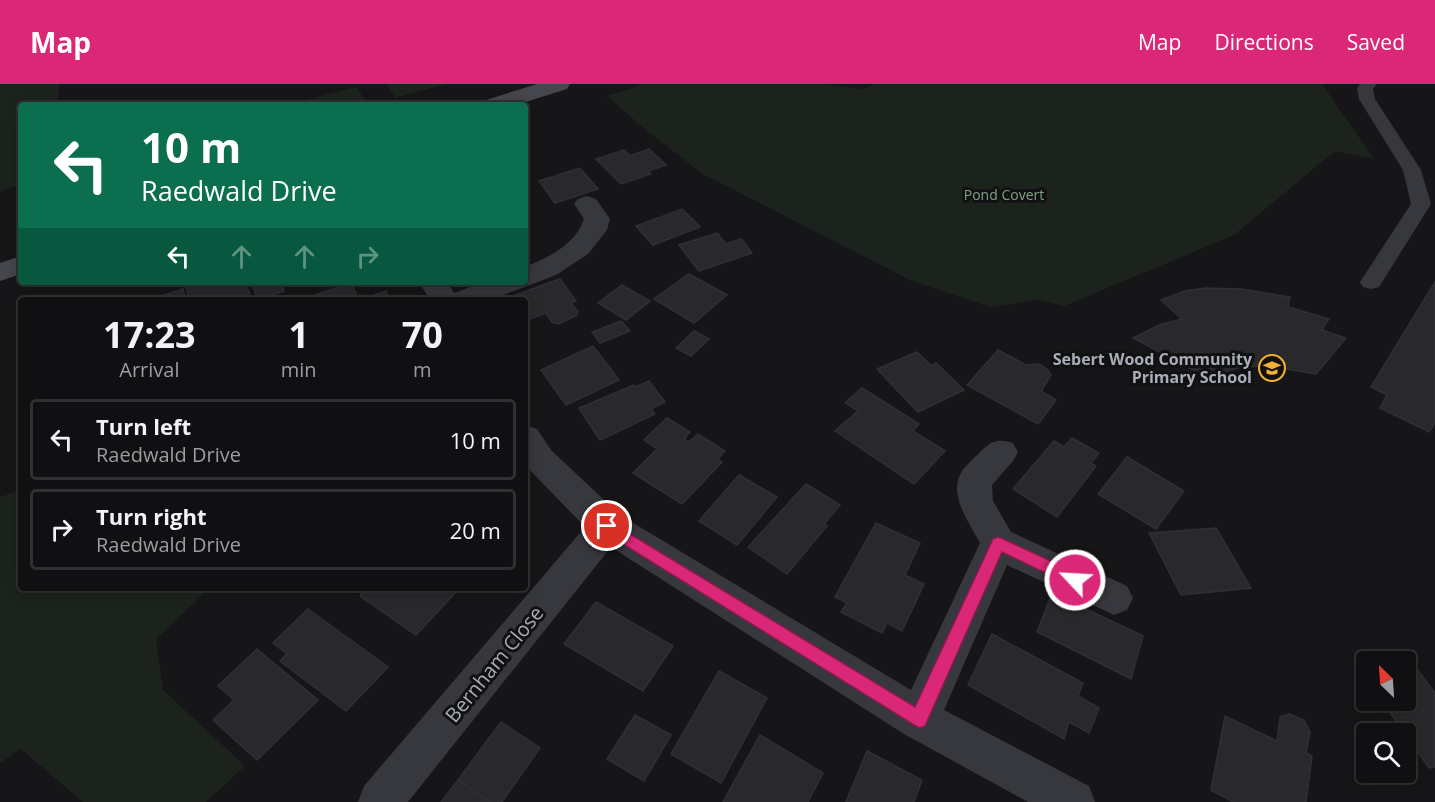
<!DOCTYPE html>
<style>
body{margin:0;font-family:"Open Sans",sans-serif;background:#19191b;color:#f1f3f6;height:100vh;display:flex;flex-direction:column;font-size:22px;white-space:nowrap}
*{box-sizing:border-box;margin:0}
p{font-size:20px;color:#9c9d9f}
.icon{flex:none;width:33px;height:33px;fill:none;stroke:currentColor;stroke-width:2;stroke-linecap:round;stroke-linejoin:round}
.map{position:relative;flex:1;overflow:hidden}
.details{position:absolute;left:18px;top:213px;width:510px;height:294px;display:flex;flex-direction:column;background:#101012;border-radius:6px;box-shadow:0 3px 15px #0003,0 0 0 2px #303032}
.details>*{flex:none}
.guide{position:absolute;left:18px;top:18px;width:510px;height:183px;border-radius:6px;box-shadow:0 3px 15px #0003,0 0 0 2px #303032;background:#0b6e4f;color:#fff;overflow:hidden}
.needle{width:39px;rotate:335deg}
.controls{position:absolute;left:1356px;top:567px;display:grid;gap:12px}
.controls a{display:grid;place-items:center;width:60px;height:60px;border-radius:6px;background:#101012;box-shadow:0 3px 15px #0003,0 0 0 2px #303032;font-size:30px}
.pin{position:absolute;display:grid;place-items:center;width:51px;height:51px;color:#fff;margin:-26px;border:3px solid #fff;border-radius:50%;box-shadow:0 2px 6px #0007}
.me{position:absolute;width:66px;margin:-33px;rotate:295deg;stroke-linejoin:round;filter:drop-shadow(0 0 4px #0008)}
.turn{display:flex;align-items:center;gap:21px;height:126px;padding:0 24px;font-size:27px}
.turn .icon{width:78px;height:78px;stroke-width:2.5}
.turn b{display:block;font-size:42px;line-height:51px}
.lanes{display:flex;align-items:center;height:57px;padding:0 24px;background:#0003;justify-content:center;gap:30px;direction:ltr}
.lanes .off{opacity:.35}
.eta{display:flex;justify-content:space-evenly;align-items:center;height:102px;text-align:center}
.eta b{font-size:36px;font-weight:700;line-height:42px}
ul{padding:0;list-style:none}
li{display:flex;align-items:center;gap:18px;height:81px;margin:0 12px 9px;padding:0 12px;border:3px solid #303032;border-radius:6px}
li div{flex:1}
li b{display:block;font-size:22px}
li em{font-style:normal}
header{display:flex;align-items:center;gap:36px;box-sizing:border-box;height:84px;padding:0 30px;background:#db2777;color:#fff}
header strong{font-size:28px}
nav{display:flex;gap:33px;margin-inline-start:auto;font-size:21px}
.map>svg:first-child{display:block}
.green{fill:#1c231d}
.building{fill:#29292c;stroke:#303034;stroke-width:1.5}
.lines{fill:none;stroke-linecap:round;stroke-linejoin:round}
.lane{fill:#37383d;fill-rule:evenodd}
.street{fill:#37383d;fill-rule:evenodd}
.secondary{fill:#45474d;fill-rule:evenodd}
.route{fill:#db2777;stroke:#8e194d;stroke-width:1.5}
.labels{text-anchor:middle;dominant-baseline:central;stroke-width:6;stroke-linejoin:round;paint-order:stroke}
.far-park-label{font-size:14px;fill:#7fa381;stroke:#111113}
.poi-label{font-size:16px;font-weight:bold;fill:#a8adb8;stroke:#111113;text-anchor:end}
.near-street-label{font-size:20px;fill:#a8adb8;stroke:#111113}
</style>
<header>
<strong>Map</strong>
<nav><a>Map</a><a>Directions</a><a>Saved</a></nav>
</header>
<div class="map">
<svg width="1435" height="718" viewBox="0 0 1435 718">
<rect width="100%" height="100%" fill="#161618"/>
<!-- green -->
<g class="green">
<path d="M0,0H59L58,21H21V100L0,108Z"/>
<path d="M387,0H446L395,14Z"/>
<path d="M644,0H823L864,5L875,0H1322L1374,75L1335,67L1234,151L1064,222L1038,216L991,223L910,196L703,90L647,47L607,12Z"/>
<path d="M356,3L369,21H285Z"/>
<path d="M21,406V504H210L156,555L163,606L245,682L206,718H83L21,665L0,679V413Z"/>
</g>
<!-- building -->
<g class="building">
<path d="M649,65L666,81L648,87L651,90L621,100L596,75L624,66L630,72Z"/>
<path d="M580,84L598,105L555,119L539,97Z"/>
<path d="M682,125L700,143L653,161L636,142Z"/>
<path d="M717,149L726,160L741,155L752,169L699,187L679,161Z"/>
<path d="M689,190L727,211L694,239L654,215Z"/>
<path d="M560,195L576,217L571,219L578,228L576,232L558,240L552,238L546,229L525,237V216H502Z"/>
<path d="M202,198H245L252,216H190L186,203Z"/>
<path d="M251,198H281L284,207L258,216Z"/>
<path d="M1435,198V339L1429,348L1380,324L1387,311L1371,303Z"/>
<path d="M351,199L359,216H317L315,211Z"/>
<path d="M622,201L650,217L626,236L598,219Z"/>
<path d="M1205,204L1241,205L1290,213L1288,223L1329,235L1322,246L1346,254L1316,290L1269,282L1241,283L1208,294L1133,254L1159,241L1182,235L1161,216L1185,207Z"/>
<path d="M183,205L186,216H149Z"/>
<path d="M386,207L390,216H360Z"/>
<path d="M621,237L630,247L600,259L592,248Z"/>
<path d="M694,247L709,255L691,272L676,264Z"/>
<path d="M593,262L619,296L566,321L541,286Z"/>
<path d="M998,266L1026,281L1039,280L1047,285L1051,291L1041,307L1056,316L1038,340L967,301Z"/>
<path d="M917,268L931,282L936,279L964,306L918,328L877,285Z"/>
<path d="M649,297L665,318L651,325L655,330L600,356L579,324L634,301L636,303Z"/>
<path d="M862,304L919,340L913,347L945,367L914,400L835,347L858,327L845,319Z"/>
<path d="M667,334L690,348L684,355L689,358L698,350L725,367L718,375L722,378L682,420L633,389L657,365L644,356Z"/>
<path d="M1072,354L1099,369L1091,379L1096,382L1057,433L1013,405L1054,357L1064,363Z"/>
<path d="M1127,373L1184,407L1156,445L1098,410Z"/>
<path d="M739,391L777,413L737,461L699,437Z"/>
<path d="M806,400L840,421L824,440L827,442L787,490L748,463Z"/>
<path d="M876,439L920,459L905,491L924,500L902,547L887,539L882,549L841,528L847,519L835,513Z"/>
<path d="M1216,444L1251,504L1181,511L1149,449Z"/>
<path d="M357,504H448L455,509L416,551L360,512L363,508Z"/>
<path d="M1052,509L1143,552L1131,595L1037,548Z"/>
<path d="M596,518L673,562L643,607L564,560Z"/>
<path d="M308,525L388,583L346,627L280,577L287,570L273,559Z"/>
<path d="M992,550L1083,599L1078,612L1099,624L1089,649L1069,638L1064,655L968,601Z"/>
<path d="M257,565L318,616L257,676L213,636L234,616L218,602Z"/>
<path d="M1413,580L1435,609V683L1429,684L1381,616H1406V581Z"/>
<path d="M719,587L767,614L721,699L671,670Z"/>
<path d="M1289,630L1304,636L1310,648L1306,669L1312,672L1306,718H1234L1211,706L1225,632L1277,657L1280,633Z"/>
<path d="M635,631L671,651L644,697L607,675Z"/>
<path d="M501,638L540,664L502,718H490L458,696Z"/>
<path d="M760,651L823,689L808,718H723Z"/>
<path d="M867,667L922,696L914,718H846Z"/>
<path d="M458,696L490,718H441Z"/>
</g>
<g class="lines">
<!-- lane -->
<path class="lane" d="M1360,0H1377L1373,5L1375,15L1421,86L1431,120L1379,203L1371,205L1363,203L1360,198L1411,120L1403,86L1359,15L1357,4Z"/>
<!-- street -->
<g class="street">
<path d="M587,112L596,115L610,135L607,146L588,170L556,191L490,216H430L419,198H447L454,209L484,198H525V183C549,173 575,161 584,135L574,120L578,115Z"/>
<path d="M525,341L537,345L551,366L620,431L911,606L980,459C970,440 948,411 961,389C965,381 974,375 980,368C991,357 998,354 1013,359L1018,368L1013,377L992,401L993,417L1011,448L1127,502L1133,514L1127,526L1114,531L1007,481L944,626L1089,702L1095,718H1028L904,650L611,463L408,718H358L364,702L585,443L525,381Z"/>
</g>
<!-- secondary -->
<g class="secondary">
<path d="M537,0H570L567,5L516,21H483L486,16Z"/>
<path d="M21,172V190L0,197V179Z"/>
</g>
</g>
<!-- route -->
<path class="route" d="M607,436L915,623L993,455L998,453L1003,455L1081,491L1083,496L1081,501L1075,503L1002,468L925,642L919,644L602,447L600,442L602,438Z"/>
<!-- icons -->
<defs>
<symbol id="school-ring" viewBox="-11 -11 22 22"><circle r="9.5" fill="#111113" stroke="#f2b134" stroke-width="1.5"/><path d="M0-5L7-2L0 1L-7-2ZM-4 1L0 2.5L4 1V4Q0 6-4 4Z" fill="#f2b134"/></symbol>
</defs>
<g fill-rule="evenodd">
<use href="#school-ring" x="1257" y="269" width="30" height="30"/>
</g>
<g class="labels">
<!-- far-park labels -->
<g class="far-park-label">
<text x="1004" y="110">Pond Covert</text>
</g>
<!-- poi labels -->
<g class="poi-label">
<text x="1252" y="275">Sebert Wood Community<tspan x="1252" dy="18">Primary School</tspan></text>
</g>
<!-- near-street labels -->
<g class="near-street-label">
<text transform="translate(494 580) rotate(-51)">Bernham Close</text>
</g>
</g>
</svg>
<div class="controls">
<a><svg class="needle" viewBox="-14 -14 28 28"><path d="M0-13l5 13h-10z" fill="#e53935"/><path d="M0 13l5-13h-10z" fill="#9c9d9f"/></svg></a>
<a><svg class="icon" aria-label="search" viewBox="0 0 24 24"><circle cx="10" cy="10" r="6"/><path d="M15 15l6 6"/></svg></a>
</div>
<div class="pin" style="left:607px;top:442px;background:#d93025"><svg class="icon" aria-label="arrive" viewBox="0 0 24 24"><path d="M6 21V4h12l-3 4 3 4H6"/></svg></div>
<svg class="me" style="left:1075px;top:496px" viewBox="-20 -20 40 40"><circle r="17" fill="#db2777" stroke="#fff" stroke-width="3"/><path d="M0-11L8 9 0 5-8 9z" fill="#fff"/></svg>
<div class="guide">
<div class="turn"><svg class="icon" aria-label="left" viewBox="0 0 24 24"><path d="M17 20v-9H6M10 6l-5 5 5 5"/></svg><div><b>10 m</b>Raedwald Drive</div></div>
<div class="lanes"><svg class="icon" aria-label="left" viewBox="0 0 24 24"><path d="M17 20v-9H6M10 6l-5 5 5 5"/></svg><svg class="icon off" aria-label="ahead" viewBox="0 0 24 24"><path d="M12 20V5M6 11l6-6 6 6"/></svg><svg class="icon off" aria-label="ahead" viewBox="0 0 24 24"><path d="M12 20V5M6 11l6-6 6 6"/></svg><svg class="icon off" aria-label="right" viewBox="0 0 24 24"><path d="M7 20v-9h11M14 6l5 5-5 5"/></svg></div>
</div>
<section class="details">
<div class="eta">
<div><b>17:23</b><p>Arrival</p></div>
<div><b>1</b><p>min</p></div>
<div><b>70</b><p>m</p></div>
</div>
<ul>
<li><svg class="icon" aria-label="left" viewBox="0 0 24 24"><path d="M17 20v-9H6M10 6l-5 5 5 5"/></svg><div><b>Turn left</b><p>Raedwald Drive</p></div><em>10 m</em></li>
<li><svg class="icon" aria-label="right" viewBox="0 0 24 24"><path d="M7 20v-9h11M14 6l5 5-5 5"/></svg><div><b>Turn right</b><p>Raedwald Drive</p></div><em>20 m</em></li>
</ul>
</section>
</div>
